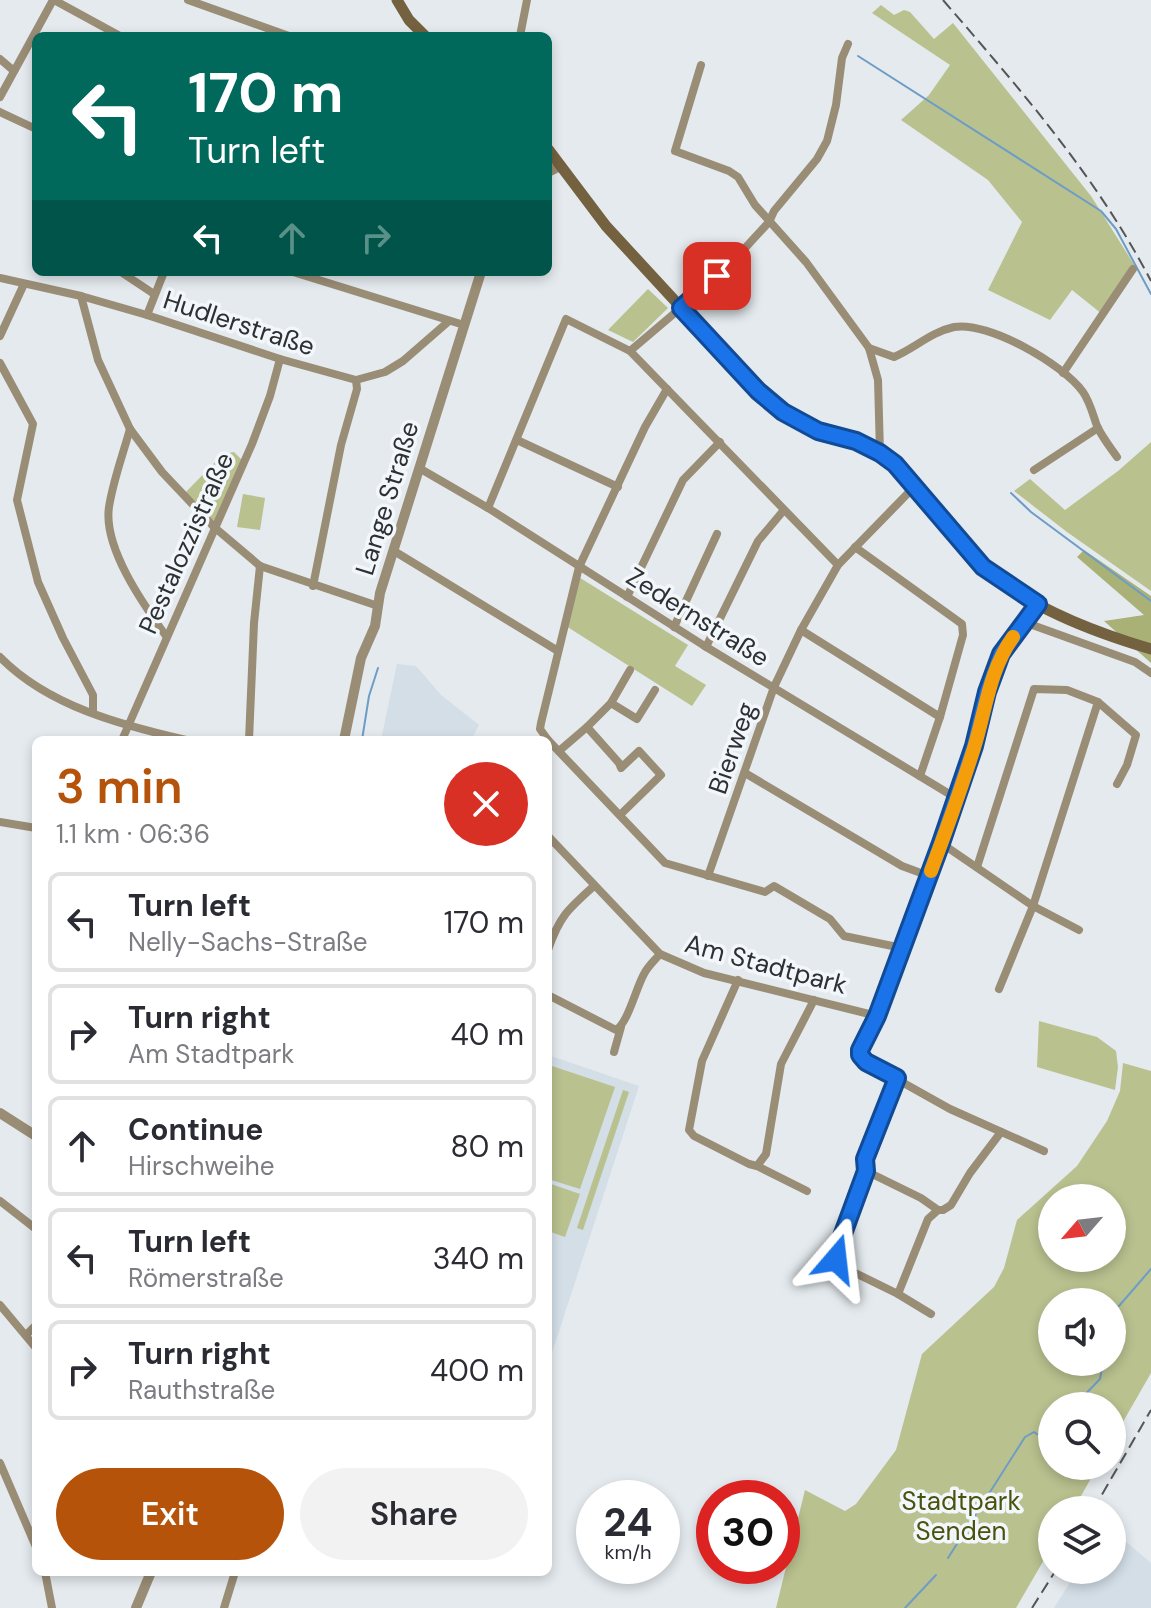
<!DOCTYPE html>
<meta charset="utf-8">
<style>
body{margin:0;font-family:"DM Sans",sans-serif;background:#f2f2f3;color:#2b2b33;height:100vh;display:flex;flex-direction:column;font-size:30px;white-space:nowrap}
*{box-sizing:border-box;margin:0}
p{font-size:26px;color:#7c7c81}
.icon{flex:none;width:44px;height:44px;fill:none;stroke:currentColor;stroke-width:2;stroke-linecap:round;stroke-linejoin:round}
.map{position:relative;flex:1;overflow:hidden}
.sheet{position:absolute;left:32px;top:736px;width:520px;height:840px;display:flex;flex-direction:column;background:#fff;border-radius:12px;box-shadow:0 4px 12px #0003}
.sheet>*{flex:none}
.hud{position:absolute;left:32px;top:32px;width:520px;height:244px;border-radius:12px;box-shadow:0 4px 12px #0003;background:#00695c;color:#fff;overflow:hidden}
.needle{width:52px;rotate:242deg}
.buttons{position:absolute;left:1038px;top:1184px;display:grid;gap:16px}
.buttons a{display:grid;place-items:center;width:88px;height:88px;border-radius:50%;background:#fff;box-shadow:0 4px 12px #0003;font-size:40px}
.speed{position:absolute;left:576px;top:1480px;display:flex;gap:16px;font-size:40px;font-weight:700;text-align:center}
.speed>*{display:grid;place-content:center;width:104px;height:104px;border-radius:50%;background:#fff;box-shadow:0 4px 12px #0003;line-height:1}
.speed small{font-size:20px;font-weight:400}
.speed .limit{border:12px solid #d22;background:#fff;color:#111}
.pin{position:absolute;display:grid;place-items:center;width:68px;height:68px;color:#fff;margin:-34px;border-radius:16px;box-shadow:0 4px 12px #0006}
.me{position:absolute;width:88px;margin:-44px;rotate:17deg;stroke-linejoin:round;filter:drop-shadow(0 0 6px #0008)}
.turn{display:flex;align-items:center;gap:28px;height:168px;padding:0 24px;font-size:36px}
.turn .icon{width:104px;height:104px;stroke-width:2.5}
.turn b{display:block;font-size:56px;line-height:68px}
.lanes{display:flex;align-items:center;height:76px;padding:0 24px;background:#0003;justify-content:center;gap:40px;direction:ltr}
.lanes .off{opacity:.35}
.round{display:grid;place-items:center;flex:none;width:84px;height:84px;border-radius:42px;background:#f2f2f3}
.summary{display:flex;align-items:center;justify-content:space-between;height:136px;padding:0 24px}
h1{font-size:48px;font-weight:600;line-height:60px;color:#b45309}
.action{display:flex;gap:16px;margin-top:auto;padding:16px 24px}
.action a{flex:1;height:92px;border-radius:48px;background:#b45309;color:#fff;font-size:32px;font-weight:600;line-height:92px;text-align:center}
.action a+a{background:#f2f2f3;color:#2b2b33}
ul{padding:0;list-style:none}
li{display:flex;align-items:center;gap:24px;height:100px;margin:0 16px 12px;padding:0 8px;border:4px solid #e1e1e2;border-radius:12px}
li div{flex:1}
li b{display:block;font-size:30px}
li em{font-style:normal}
.map>svg:first-child{display:block}
.built{fill:#d3dee7}
.green{fill:#b9c18f;fill-rule:evenodd}
.forest{fill:#a9b177}
.lines{fill:none;stroke-linecap:round;stroke-linejoin:round}
.stream{stroke:#6d9dc6;stroke-width:2}
.minor{stroke:#9a8d76;stroke-width:8}
.tertiary{stroke:#9a8d76;stroke-width:10}
.secondary{stroke:#73613f;stroke-width:11}
.rail{stroke:#545658;stroke-width:2;stroke-dasharray:12 6;stroke-linecap:butt}
.route-casing{stroke:#114b97;stroke-width:20}
.route{stroke:#1a73e8;stroke-width:14}
.slow{stroke:#f59e0b;stroke-width:14}
.labels{text-anchor:middle;dominant-baseline:central;stroke-width:7;stroke-linejoin:round;paint-order:stroke}
.street-label{font-size:26px;fill:#2e3031;stroke:#f2f7fb}
.park-label{font-size:26px;fill:#4b520d;stroke:#f2f7fb}
</style>
<div class="map">
<svg width="1151" height="1608" viewBox="0 0 1151 1608">
<rect width="100%" height="100%" fill="#e4eaee"/>
<!-- built -->
<g class="built">
<path d="M397,664L416,666L441,695L479,725L471,740H381Z"/>
<path d="M548,1055L639,1086L548,1365Z"/>
<path d="M1112,1530L1151,1563V1608H1054L1078,1570H1112Z"/>
</g>
<!-- green -->
<g class="green">
<path d="M881,5L894,15L904,10L910,12L934,39L953,23L1091,196L1135,266L1102,314L1072,290L1050,320L988,290L1022,222L988,180L901,120L929,95L950,65L872,13Z"/>
<path d="M648,289L668,308L633,342L608,330Z"/>
<path d="M1151,442V591L1067,532L1014,491L1030,479L1065,510L1118,471Z"/>
<path d="M234,452L243,461L214,525L184,494L223,454Z"/>
<path d="M243,494L265,498L260,530L237,527Z"/>
<path d="M577,576L688,645L675,666L706,685L692,706L566,626Z"/>
<path d="M1039,1021L1097,1037L1116,1051L1118,1067L1115,1090L1037,1067Z"/>
<path d="M1123,1063L1151,1071V1373L1112,1441V1406H1052V1466H1098L1073,1510H1052V1546L1016,1608H776L805,1490L845,1511L856,1504L896,1450L922,1354L994,1287L1004,1268L1017,1220L1077,1166L1107,1121L1120,1091ZM1052,1198H1112V1258H1052ZM1112,1302V1362H1052V1302Z"/>
<path d="M549,1065L615,1087L580,1189L548,1179Z"/>
<path d="M623,1090L629,1092L583,1230L577,1228Z"/>
<path d="M548,1183L580,1194L565,1237L548,1231Z"/>
</g>
<!-- forest -->
<path class="forest" d="M1084,550L1151,596V663L1104,621L1144,615L1077,557Z"/>
<g class="lines">
<!-- stream -->
<g class="stream">
<path d="M858,56L1101,211L1116,229L1151,294"/>
<path d="M1011,493L1031,512L1151,601"/>
<path d="M362,740L369,696L378,668"/>
<path d="M1119,1306L1151,1269"/>
<path d="M1074,1406L1100,1379L1103,1362"/>
<path d="M948,1558L1025,1437L1034,1432L1052,1444"/>
<path d="M905,1608L936,1575"/>
</g>
<!-- minor -->
<g class="minor">
<path d="M54,0L120,36"/>
<path d="M188,0L289,36"/>
<path d="M520,36L527,0"/>
<path d="M0,59L14,71"/>
<path d="M701,65L675,151L729,171L738,177L755,205L806,262L869,348L878,380L880,453"/>
<path d="M0,97L53,0"/>
<path d="M0,112L36,129"/>
<path d="M121,272L154,294"/>
<path d="M293,272L464,325"/>
<path d="M0,278L81,296L147,315L280,359L356,380L385,372L403,361L449,321"/>
<path d="M81,296L98,360L130,429L162,472L214,527L260,566L378,606"/>
<path d="M147,315L164,272"/>
<path d="M0,336L24,284"/>
<path d="M869,348L894,357C915,348 931,332 954,327C988,321 1063,364 1083,392C1090,402 1093,415 1097,426C1102,437 1110,447 1117,457"/>
<path d="M630,351L723,272L769,222L774,211L817,159L827,141L836,105L842,58L848,44"/>
<path d="M0,363L33,424L17,500L38,582L63,638L93,695V713"/>
<path d="M1063,373L1133,269"/>
<path d="M130,429C123,454 113,481 109,507C103,547 143,604 166,636"/>
<path d="M517,440L618,487"/>
<path d="M419,468L488,508L703,645L956,798"/>
<path d="M1034,470L1098,428"/>
<path d="M488,508L566,319L630,351L838,565"/>
<path d="M855,547L962,624L963,635L940,717L920,776"/>
<path d="M394,551L558,651"/>
<path d="M313,586L341,445L357,389L356,380"/>
<path d="M627,597L683,480L720,442"/>
<path d="M1024,622L1135,662L1151,673"/>
<path d="M674,627L717,534"/>
<path d="M801,630L940,717"/>
<path d="M706,647L758,541L784,510"/>
<path d="M0,657C48,706 121,725 186,740"/>
<path d="M611,703L637,719L655,690"/>
<path d="M587,727L611,703L630,670"/>
<path d="M122,740L252,444L270,396L280,359"/>
<path d="M249,740L254,623L260,566"/>
<path d="M548,740L665,863L765,892L774,886L830,919L844,936L902,948"/>
<path d="M548,740L540,729L541,723L579,567L645,427L667,389"/>
<path d="M559,751L587,727L619,763L621,768L639,751L661,775L620,815"/>
<path d="M745,773L902,866L929,876"/>
<path d="M0,822L36,828"/>
<path d="M548,836L660,954L704,973L877,1016L974,746L987,692L1001,654L1038,604"/>
<path d="M941,843L1033,906L1079,930"/>
<path d="M977,867L1034,689L1067,690L1098,702L1136,735L1127,765L1117,784"/>
<path d="M708,876L774,687L801,630L838,565L915,486"/>
<path d="M548,950C559,917 568,909 594,886"/>
<path d="M738,980L702,1061L689,1130L694,1136L749,1164L757,1166L766,1154L781,1064L814,1000"/>
<path d="M999,989L1033,906L1098,702"/>
<path d="M548,995L616,1030C628,1023 636,988 644,974C648,966 654,961 660,954"/>
<path d="M877,1016L860,1050V1055L866,1062L950,1109L1044,1151"/>
<path d="M614,1052L621,1027"/>
<path d="M897,1078L865,1159L866,1171L863,1182L837,1250L836,1259L849,1270L898,1294L928,1219L938,1210H943L951,1205L970,1173L1001,1132"/>
<path d="M757,1166L807,1191"/>
<path d="M866,1171L921,1198L938,1210"/>
<path d="M0,1201L36,1229"/>
<path d="M898,1294L931,1314"/>
<path d="M0,1305L36,1348"/>
<path d="M26,1335L36,1325"/>
<path d="M0,1463L36,1547"/>
<path d="M45,1572L52,1608"/>
<path d="M224,1608L235,1572"/>
</g>
<!-- tertiary -->
<g class="tertiary">
<path d="M548,172L560,166"/>
<path d="M344,740L361,658L375,626L380,593L481,272"/>
<path d="M0,1113L36,1136"/>
<path d="M136,1608L151,1572"/>
</g>
<!-- secondary -->
<g class="secondary">
<path d="M397,0L409,20L425,36"/>
<path d="M548,149L606,226L758,391C772,403 786,416 803,425C837,440 864,440 895,464C925,496 949,533 980,563C1023,606 1094,632 1151,649"/>
</g>
<!-- rail -->
<g class="rail">
<path d="M943,0C1019,88 1097,177 1151,281"/>
<path d="M1093,1510L1151,1410"/>
<path d="M1032,1608L1056,1570"/>
</g>
</g>
<g class="lines">
<defs>
<path id="route" d="M717,276L681,308L758,391L783,412L818,431L856,441L880,453L895,464L983,567L1038,604L1001,654L987,692L974,746L941,843L877,1016L860,1050V1055L866,1062L897,1078L865,1159L866,1171L837,1250L836,1259"/>
</defs>
<!-- route casing -->
<use href="#route" class="route-casing"/>
<!-- route -->
<use href="#route" class="route"/>
<!-- slow -->
<path class="slow" d="M931,871C946,831 961,789 974,748C986,709 989,671 1013,637"/>
</g>
<g class="labels">
<!-- street labels -->
<g class="street-label">
<text transform="translate(239 323) rotate(18)">Hudlerstraße</text>
<text transform="translate(387 498) rotate(-73)">Lange Straße</text>
<text transform="translate(186 543) rotate(-66)">Pestalozzistraße</text>
<text transform="translate(698 617) rotate(32)">Zedernstraße</text>
<text transform="translate(732 748) rotate(-71)">Bierweg</text>
<text transform="translate(766 964) rotate(15)">Am Stadtpark</text>
</g>
<!-- park labels -->
<g class="park-label">
<text x="961" y="1501">Stadtpark<tspan x="961" dy="30">Senden</tspan></text>
</g>
</g>
</svg>
<div class="buttons">
<a><svg class="needle" viewBox="-14 -14 28 28"><path d="M0-13l5 13h-10z" fill="#e53935"/><path d="M0 13l5-13h-10z" fill="#7c7c81"/></svg></a>
<a><svg class="icon" aria-label="sound" viewBox="0 0 24 24"><path d="M4 9h4l5-4v14l-5-4H4zM17 9q2 3 0 6"/></svg></a>
<a><svg class="icon" aria-label="search" viewBox="0 0 24 24"><circle cx="10" cy="10" r="6"/><path d="M15 15l6 6"/></svg></a>
<a><svg class="icon" aria-label="layers" viewBox="0 0 24 24"><path d="M12 4l9 5-9 5-9-5zM3 14l9 5 9-5"/></svg></a>
</div>
<div class="speed"><div>24<small>km/h</small></div><div class="limit">30</div></div>
<div class="pin" style="left:717px;top:276px;background:#d93025"><svg class="icon" aria-label="arrive" viewBox="0 0 24 24"><path d="M6 21V4h12l-3 4 3 4H6"/></svg></div>
<svg class="me" style="left:836px;top:1259px" viewBox="-20 -20 40 40"><path d="M0-17L14 15 0 8-14 15z" fill="#1a73e8" stroke="#fff" stroke-width="4"/></svg>
<div class="hud">
<div class="turn"><svg class="icon" aria-label="left" viewBox="0 0 24 24"><path d="M17 20v-9H6M10 6l-5 5 5 5"/></svg><div><b>170 m</b>Turn left</div></div>
<div class="lanes"><svg class="icon" aria-label="left" viewBox="0 0 24 24"><path d="M17 20v-9H6M10 6l-5 5 5 5"/></svg><svg class="icon off" aria-label="ahead" viewBox="0 0 24 24"><path d="M12 20V5M6 11l6-6 6 6"/></svg><svg class="icon off" aria-label="right" viewBox="0 0 24 24"><path d="M7 20v-9h11M14 6l5 5-5 5"/></svg></div>
</div>
<section class="sheet">
<div class="summary"><div><h1>3 min</h1><p>1.1 km · 06:36</p></div><a class="round" style="background:#d93025;color:#fff"><svg class="icon" aria-label="close" viewBox="0 0 24 24"><path d="M6 6l12 12M18 6L6 18"/></svg></a></div>
<ul>
<li><svg class="icon" aria-label="left" viewBox="0 0 24 24"><path d="M17 20v-9H6M10 6l-5 5 5 5"/></svg><div><b>Turn left</b><p>Nelly-Sachs-Straße</p></div><em>170 m</em></li>
<li><svg class="icon" aria-label="right" viewBox="0 0 24 24"><path d="M7 20v-9h11M14 6l5 5-5 5"/></svg><div><b>Turn right</b><p>Am Stadtpark</p></div><em>40 m</em></li>
<li><svg class="icon" aria-label="ahead" viewBox="0 0 24 24"><path d="M12 20V5M6 11l6-6 6 6"/></svg><div><b>Continue</b><p>Hirschweihe</p></div><em>80 m</em></li>
<li><svg class="icon" aria-label="left" viewBox="0 0 24 24"><path d="M17 20v-9H6M10 6l-5 5 5 5"/></svg><div><b>Turn left</b><p>Römerstraße</p></div><em>340 m</em></li>
<li><svg class="icon" aria-label="right" viewBox="0 0 24 24"><path d="M7 20v-9h11M14 6l5 5-5 5"/></svg><div><b>Turn right</b><p>Rauthstraße</p></div><em>400 m</em></li>
</ul>
<div class="action"><a>Exit</a><a>Share</a></div>
</section>
</div>
